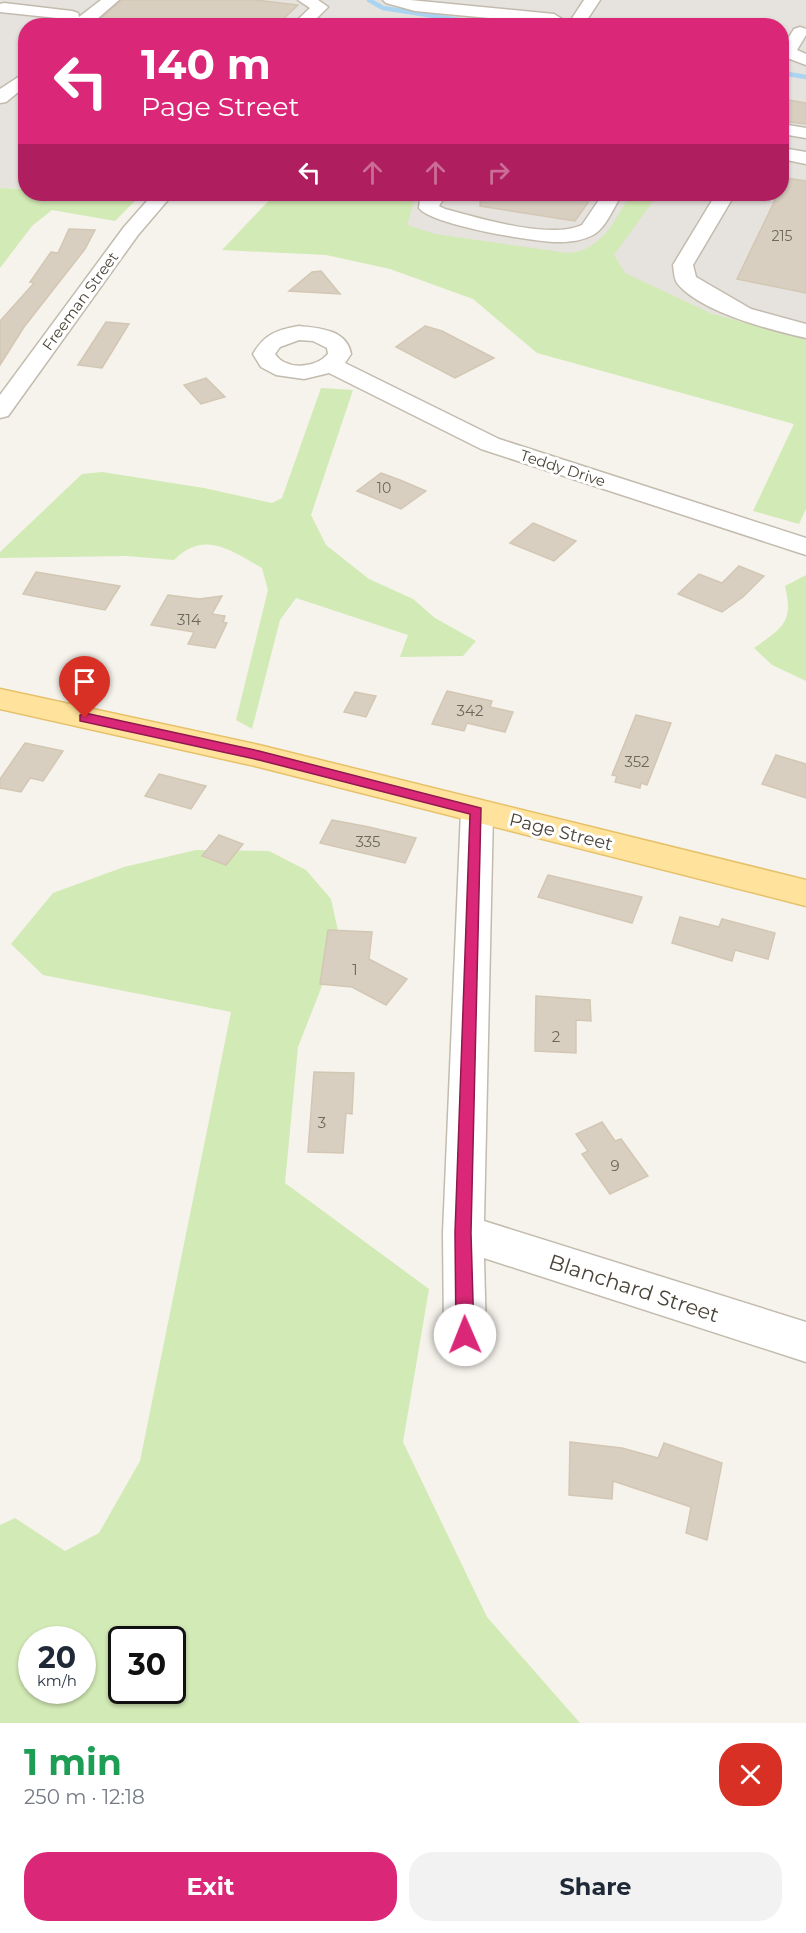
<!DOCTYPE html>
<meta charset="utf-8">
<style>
body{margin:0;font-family:Montserrat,sans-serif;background:#f2f2f3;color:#1f2937;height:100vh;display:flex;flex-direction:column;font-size:22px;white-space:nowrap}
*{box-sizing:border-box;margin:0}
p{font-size:20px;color:#747a83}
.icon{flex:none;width:33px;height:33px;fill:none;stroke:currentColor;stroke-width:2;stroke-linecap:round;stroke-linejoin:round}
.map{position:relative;height:1723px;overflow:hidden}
.sheet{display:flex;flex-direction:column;background:#fff;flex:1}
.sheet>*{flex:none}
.top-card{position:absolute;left:18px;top:18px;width:771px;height:183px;border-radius:24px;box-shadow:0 2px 4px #0004;background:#db2777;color:#fff;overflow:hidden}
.speed{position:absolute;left:18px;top:1626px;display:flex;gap:12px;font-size:30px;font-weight:700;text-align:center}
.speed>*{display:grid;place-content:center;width:78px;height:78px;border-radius:50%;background:#fff;box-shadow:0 2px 4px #0004;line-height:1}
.speed small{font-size:15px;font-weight:400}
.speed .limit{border:3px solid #111;border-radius:9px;background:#fff;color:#111}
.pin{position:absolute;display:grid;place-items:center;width:51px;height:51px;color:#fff;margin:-62px -26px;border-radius:50% 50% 50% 0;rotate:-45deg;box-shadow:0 0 6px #0007}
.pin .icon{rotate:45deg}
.me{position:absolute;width:66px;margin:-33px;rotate:359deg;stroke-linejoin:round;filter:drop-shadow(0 0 4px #0008)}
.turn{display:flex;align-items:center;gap:21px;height:126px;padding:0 24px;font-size:27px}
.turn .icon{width:78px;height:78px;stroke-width:2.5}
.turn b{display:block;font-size:42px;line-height:51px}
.lanes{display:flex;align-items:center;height:57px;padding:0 24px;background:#0003;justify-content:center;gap:30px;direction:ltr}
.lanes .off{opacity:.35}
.round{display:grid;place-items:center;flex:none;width:63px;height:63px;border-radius:24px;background:#f2f2f3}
.head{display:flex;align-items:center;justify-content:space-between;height:102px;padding:0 24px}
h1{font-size:36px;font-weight:700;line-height:45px;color:#1e9e55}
.cta{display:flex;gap:12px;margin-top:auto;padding:12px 24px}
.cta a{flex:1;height:69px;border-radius:24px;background:#db2777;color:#fff;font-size:24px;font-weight:700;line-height:69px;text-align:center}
.cta a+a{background:#f2f2f3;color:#1f2937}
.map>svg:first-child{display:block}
.industrial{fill:#e6e2dd}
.green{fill:#d2eab5;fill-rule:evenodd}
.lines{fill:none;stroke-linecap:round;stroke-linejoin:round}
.stream{stroke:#a9d4f2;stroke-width:4.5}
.building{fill:#d8cfc1;stroke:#d3c7b4;stroke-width:1.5}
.minor-casing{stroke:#c2bbae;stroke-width:3}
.major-casing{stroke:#e6c16a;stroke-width:3}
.minor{fill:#fff;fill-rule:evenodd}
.major{fill:#ffe39c;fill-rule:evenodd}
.route{fill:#db2777;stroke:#8e194d;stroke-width:1.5}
.labels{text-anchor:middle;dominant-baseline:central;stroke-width:6;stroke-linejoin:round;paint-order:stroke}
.far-number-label{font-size:14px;fill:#6e675b}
.far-street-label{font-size:15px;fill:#4b4439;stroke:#fff}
.number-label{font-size:15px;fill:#6e675b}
.street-label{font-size:18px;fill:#4b4439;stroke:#fff}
.near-street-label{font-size:21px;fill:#4b4439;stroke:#fff}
</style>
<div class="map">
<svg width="806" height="1723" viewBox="0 0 806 1723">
<rect width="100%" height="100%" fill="#f6f3ec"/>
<!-- industrial -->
<path class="industrial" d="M0,0H806V365L313,194H782V26H26L25,189L0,188Z"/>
<!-- green -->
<g class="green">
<path d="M0,188L25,189L26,194H88L138,198L115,221L52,210L32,226L0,268Z"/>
<path d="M275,194H374L414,201L407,225L435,234L567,253C602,252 614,220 631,194H658L614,255L625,273L710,313L806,340V509L799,524L753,511L794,424L537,353L473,299L390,269L326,255L222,250Z"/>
<path d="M321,388L353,390L311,515L326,545L369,579L413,599L435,618L476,641L463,656L400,657L408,635L296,598L280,620L252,729L236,720L268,590L262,568C230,550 205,530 174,560L126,556L0,558V552L82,474L102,472L204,488L272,503L282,498Z"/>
<path d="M806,575V681L772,665L754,648C782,628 794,623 785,586Z"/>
<path d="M196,850L269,851L306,870L331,899L340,940L298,1047L285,1183L429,1289L403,1442L487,1617L580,1723H0V1525L15,1518L65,1551L99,1533L140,1461L231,1012L43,975L11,944L53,893L124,867ZM32,1640H82V1690H32ZM122,1640H172V1690H122Z"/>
</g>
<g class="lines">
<!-- stream -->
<g class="stream">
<path d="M369,0L383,8L498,26"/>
<path d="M782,73L806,77"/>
</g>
</g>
<!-- building -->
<g class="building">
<path d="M121,0H255L298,5L276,26H93Z"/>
<path d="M782,99L806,103V124L782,121Z"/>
<path d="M786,178L806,181V293L737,279L778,194H782Z"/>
<path d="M481,194H594L575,221L480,206Z"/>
<path d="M69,229L95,230L85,249L24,327L0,365V321L34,283L30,282L51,252L58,253Z"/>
<path d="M321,271L340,294L289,291L312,272Z"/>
<path d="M106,322L129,324L102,368L78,365Z"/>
<path d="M425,326L442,331L494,358L455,378L396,347Z"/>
<path d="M206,378L225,397L201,404L184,385Z"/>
<path d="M381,473L400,480L426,491L401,509L357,491Z"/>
<path d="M533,523L576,541L554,561L510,543Z"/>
<path d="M739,566L764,576L743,597L722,612L678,594L699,574L722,583Z"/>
<path d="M36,572L120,586L105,610L23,594Z"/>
<path d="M168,595L199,599L222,596L212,614L225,616L223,622L227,623L215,648L188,644L194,632L151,625Z"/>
<path d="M447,691L492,701L490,707L513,712L505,732L467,723L464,731L432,724Z"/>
<path d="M355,692L376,696L366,717L344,712Z"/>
<path d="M636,715L671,723L647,785L641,783L640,788L615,782L617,776L612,775Z"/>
<path d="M25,743L63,751L43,781L30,778L21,792L0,788V779Z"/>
<path d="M776,755L806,764V798L762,784Z"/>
<path d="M159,774L206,786L191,809L145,796Z"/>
<path d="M332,820L369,827L416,838L405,863L320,843Z"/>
<path d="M219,835L243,844L226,865L202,856Z"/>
<path d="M548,875L642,897L632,923L538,897Z"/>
<path d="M680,917L719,927L722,919L775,933L768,959L735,950L732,961L672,943Z"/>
<path d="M328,930L372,932L369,959L407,979L386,1005L352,987L320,984Z"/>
<path d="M536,996L590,1000L591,1021L576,1020V1053L535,1051Z"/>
<path d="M314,1072L354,1073L352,1114L346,1113L343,1153L308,1152Z"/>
<path d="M602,1122L615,1141L621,1139L648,1176L610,1194L582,1154L588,1151L576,1134Z"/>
<path d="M570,1442L622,1448L658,1458L664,1443L722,1463L707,1540L686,1533L691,1507L613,1481L612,1499L569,1495Z"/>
</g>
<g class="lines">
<defs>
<g id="minor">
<path d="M101,0H119L89,26H70L76,20L0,12V4L4,3L72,11L78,13L79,17Z"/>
<path d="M298,0H318L328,7L309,26H291L310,8Z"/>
<path d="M383,0H410L554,14L562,19L554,24L415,11L386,3Z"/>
<path d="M584,0H600L583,26H567Z"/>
<path d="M800,27L806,29V35L797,50L806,54V65L782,56V48L794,29Z"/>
<path d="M26,72V86L6,102L0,103V89Z"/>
<path d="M782,124L806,128V138L782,134Z"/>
<path d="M782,148L806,152V164L782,159Z"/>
<path d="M153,194H173L138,235L8,416L0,418V395L124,227Z"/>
<path d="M425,194H446L439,206L445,209C480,218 548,240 582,225L603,194H622C614,207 606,228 593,235C583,240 572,242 561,242C538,243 431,225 419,208L420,199Z"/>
<path d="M716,194H735L693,265L696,277L751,309L806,324V338C771,330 700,312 677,283C674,278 674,271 673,265Z"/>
<path d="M299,326C320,328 347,330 351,354L345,363L499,439L806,538V555L481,449L329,373L304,379L276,375L261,367L253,354C265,334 276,330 299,326ZM299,340L313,341L327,348L328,354C316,368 286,371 275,354L280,347Z"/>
<path d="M477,800L488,803L493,811L484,1221L806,1322V1362L484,1258L486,1335L480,1349L465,1355L450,1349L444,1335L443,1233L461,811L466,803Z"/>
</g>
<path id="major" d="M0,689L259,745L806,880V906L259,767L0,709Z"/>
</defs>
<!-- minor casing -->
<use href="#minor" class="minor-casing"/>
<!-- major casing -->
<use href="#major" class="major-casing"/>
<!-- minor -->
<use href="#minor" class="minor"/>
<!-- major -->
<use href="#major" class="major"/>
</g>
<!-- route -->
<path class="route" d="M85,713L259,751L481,808L471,1233L474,1335L471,1341L465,1344L459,1341L456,1335L455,1233L470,814L259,760L80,721V715Z"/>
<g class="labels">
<!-- far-number labels -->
<g class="far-number-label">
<text x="782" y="236">215</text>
<text x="384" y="488">10</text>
</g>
<!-- far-street labels -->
<g class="far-street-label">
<text transform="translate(80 301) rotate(-54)">Freeman Street</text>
<text transform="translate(563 468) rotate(18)">Teddy Drive</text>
</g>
<!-- number labels -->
<g class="number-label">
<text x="189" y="619">314</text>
<text x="470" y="710">342</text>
<text x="637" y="761">352</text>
<text x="368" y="841">335</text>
<text x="355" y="969">1</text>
<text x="556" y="1036">2</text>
<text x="322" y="1122">3</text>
<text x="615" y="1165">9</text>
</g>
<!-- street labels -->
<g class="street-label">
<text transform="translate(561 832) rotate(14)">Page Street</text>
</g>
<!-- near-street labels -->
<g class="near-street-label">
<text transform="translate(634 1288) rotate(18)">Blanchard Street</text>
</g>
</g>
</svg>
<div class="speed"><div>20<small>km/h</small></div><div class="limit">30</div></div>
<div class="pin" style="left:85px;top:718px;background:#d93025"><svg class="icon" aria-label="arrive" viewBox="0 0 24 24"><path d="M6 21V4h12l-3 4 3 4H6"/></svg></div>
<svg class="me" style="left:465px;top:1335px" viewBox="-20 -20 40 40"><circle r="19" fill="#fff"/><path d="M0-13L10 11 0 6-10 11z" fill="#db2777"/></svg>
<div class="top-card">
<div class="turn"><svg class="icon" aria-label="left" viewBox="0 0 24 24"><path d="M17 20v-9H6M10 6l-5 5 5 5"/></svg><div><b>140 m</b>Page Street</div></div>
<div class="lanes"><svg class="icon" aria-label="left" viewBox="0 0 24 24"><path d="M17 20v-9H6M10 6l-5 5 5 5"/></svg><svg class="icon off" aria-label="ahead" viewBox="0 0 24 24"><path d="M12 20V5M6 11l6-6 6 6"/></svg><svg class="icon off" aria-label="ahead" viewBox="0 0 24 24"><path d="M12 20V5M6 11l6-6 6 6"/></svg><svg class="icon off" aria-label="right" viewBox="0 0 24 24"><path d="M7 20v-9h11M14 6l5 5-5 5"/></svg></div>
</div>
</div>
<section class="sheet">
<div class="head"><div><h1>1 min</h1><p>250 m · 12:18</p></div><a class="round" style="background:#d93025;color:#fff"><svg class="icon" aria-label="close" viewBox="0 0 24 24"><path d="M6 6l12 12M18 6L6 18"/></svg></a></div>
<div class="cta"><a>Exit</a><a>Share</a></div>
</section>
